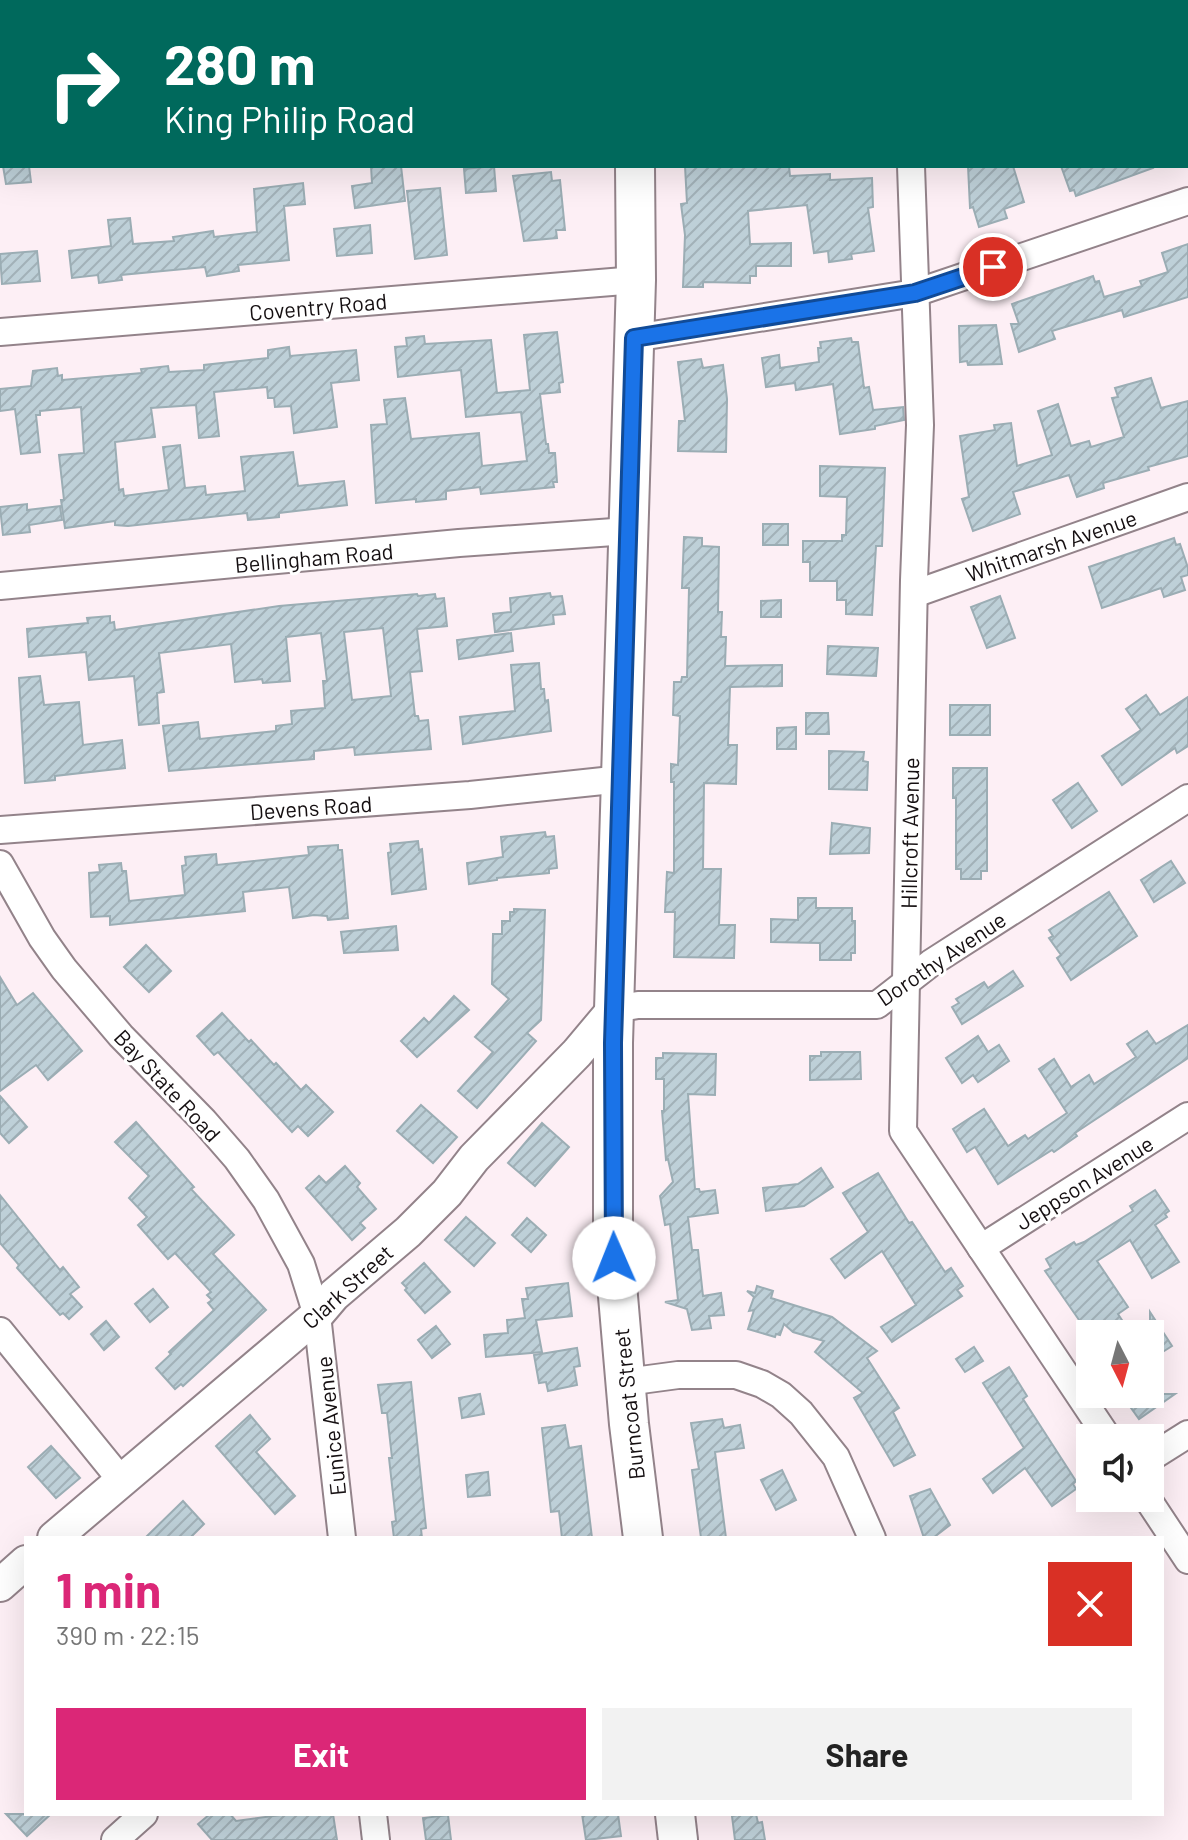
<!DOCTYPE html>
<meta charset="utf-8">
<style>
body{margin:0;font-family:Barlow,sans-serif;background:#f2f2f2;color:#222;height:100vh;display:flex;flex-direction:column;font-size:30px;white-space:nowrap}
*{box-sizing:border-box;margin:0}
p{font-size:26px;color:#767676}
.icon{flex:none;width:44px;height:44px;fill:none;stroke:currentColor;stroke-width:2;stroke-linecap:round;stroke-linejoin:round}
.map{position:relative;flex:1;overflow:hidden}
.side{position:absolute;left:24px;top:1536px;width:1140px;height:280px;display:flex;flex-direction:column;background:#fff;border-radius:0px;box-shadow:0 8px 32px #0002}
.side>*{flex:none}
.banner{position:absolute;left:0px;top:0px;width:1188px;height:168px;box-shadow:0 8px 32px #0002;background:#00695c;color:#fff;overflow:hidden}
.needle{width:52px;rotate:174deg}
.fabs{position:absolute;left:1076px;top:1320px;display:grid;gap:16px}
.fabs a{display:grid;place-items:center;width:88px;height:88px;border-radius:0px;background:#fff;box-shadow:0 8px 32px #0002;font-size:40px}
.pin{position:absolute;display:grid;place-items:center;width:68px;height:68px;color:#fff;margin:-34px;border:4px solid #fff;border-radius:50%;box-shadow:0 2px 8px #0007}
.me{position:absolute;width:88px;margin:-44px;rotate:359deg;stroke-linejoin:round;filter:drop-shadow(0 0 6px #0008)}
.turn{display:flex;align-items:center;gap:28px;height:168px;padding:0 32px;font-size:36px}
.turn .icon{width:104px;height:104px;stroke-width:2.5}
.turn b{display:block;font-size:56px;line-height:68px}
.round{display:grid;place-items:center;flex:none;width:84px;height:84px;border-radius:0px;background:#f2f2f2}
.overview{display:flex;align-items:center;justify-content:space-between;height:136px;padding:0 32px}
h1{font-size:48px;font-weight:700;line-height:60px;color:#db2777}
.primary-button{display:flex;gap:16px;margin-top:auto;padding:16px 32px}
.primary-button a{flex:1;height:92px;border-radius:0px;background:#db2777;color:#fff;font-size:32px;font-weight:700;line-height:92px;text-align:center}
.primary-button a+a{background:#f2f2f2;color:#222}
.map>svg:first-child{display:block}
.building{fill:url(#building-hatch);stroke:#9badb4;stroke-width:2;fill-rule:evenodd}
.lines{fill:none;stroke-linecap:round;stroke-linejoin:round}
.minor-casing{stroke:#93838a;stroke-width:30}
.tertiary-casing{stroke:#93838a;stroke-width:36}
.secondary-casing{stroke:#93838a;stroke-width:42}
.minor{stroke:#fff;stroke-width:26}
.tertiary{stroke:#fff;stroke-width:32}
.secondary{stroke:#fff;stroke-width:38}
.route-casing{stroke:#114b97;stroke-width:20}
.route{stroke:#1a73e8;stroke-width:14}
.labels{text-anchor:middle;dominant-baseline:central;stroke-width:6;stroke-linejoin:round;paint-order:stroke}
.street-label{font-size:22px;fill:#150f11;stroke:#fff}
</style>
<div class="map">
<svg width="1188" height="1840" viewBox="0 0 1188 1840">
<defs>
<pattern id="building-hatch" width="6" height="6" patternUnits="userSpaceOnUse" patternTransform="scale(2)"><rect width="6" height="6" fill="#bed0d8"/><path d="M-1 1l2-2M0 6l6-6M5 7l2-2" fill="none" stroke="#a2b1b8"/></pattern>
</defs>
<rect width="100%" height="100%" fill="#fdeff5"/>
<!-- building -->
<g class="building">
<path d="M3,166H29L31,182L6,184Z"/>
<path d="M371,166H401L405,201L355,208L352,186L372,183Z"/>
<path d="M494,166L496,191L466,193L464,169Z"/>
<path d="M685,166H789L790,176L830,174V180L872,178L873,207L868,208L874,251L851,254L852,259L829,262L828,251L814,253L807,205L748,211L750,244L791,243V266H756V276H750V283L703,282V287H683L685,235L681,204L687,203Z"/>
<path d="M968,166H1013L1024,202L1004,209L1007,218L979,227L973,207L970,208Z"/>
<path d="M1061,166H1152L1153,168L1076,196L1074,190L1070,191Z"/>
<path d="M551,172L552,181L560,180L565,230H556L557,238L524,241L513,176Z"/>
<path d="M303,183L305,204L284,206L289,260L238,265L239,271L207,276L205,267L121,275L122,280L99,283L98,275L72,278L69,251L111,246L108,220L130,218L133,244L174,241L173,237L213,231L214,237L257,232L254,189Z"/>
<path d="M440,188L447,255L415,259L407,191Z"/>
<path d="M370,225L372,253L337,256L334,229Z"/>
<path d="M1188,244V297L1124,317L1122,310L1052,331L1055,339L1019,352L1011,324H1019L1012,304L1093,276L1095,282L1099,281L1104,297L1142,286L1140,281L1168,272L1162,253Z"/>
<path d="M37,251L40,281L2,284L0,254Z"/>
<path d="M996,325L1002,364L968,365L967,361L960,362L959,326Z"/>
<path d="M557,332L563,382L559,383L560,392L540,394L546,444H548L549,453H555L557,482H553L554,487L481,494L480,487L446,491V499L416,502V499L376,503L371,425L387,424L384,400L405,398L411,439L479,433L482,466L527,461L521,412L466,417L461,370L398,377L395,347L407,346L406,338L424,336L425,344L491,340L497,393L530,390L524,335Z"/>
<path d="M851,338L852,342H858L864,388L869,387L873,410L903,407L904,420L875,426V429L840,434L833,384L796,390L795,383L766,387L762,358L779,355L780,368L819,362L818,348H821L820,342Z"/>
<path d="M289,347L290,356L356,350L359,380L331,383L337,427L294,433L291,406L275,407L274,398H268L267,387L214,392L219,436L199,438L196,405L151,408L155,437L115,442L119,490L123,489L124,496L169,490L163,447L180,445L185,488L205,486L206,495L245,491L241,457L293,452L298,486L344,481L347,505L279,513V517L248,520L247,513L128,526L115,525V521L65,528L61,500H64L59,455L84,453L81,407L40,411V415H36L40,452L21,454L15,409L0,411V389L31,386L33,371L57,368L58,376L62,375V380L142,373L141,369L168,366L169,372L204,370V365L268,358V350Z"/>
<path d="M701,359L703,368L723,365L727,399L726,452L678,451L679,421H685L678,362Z"/>
<path d="M1151,378L1161,408L1188,401V456L1148,467L1149,470L1103,483L1104,488L1077,497L1069,475L1013,492L1020,514L973,531L962,499L969,497L960,436L995,430L994,425L1011,423L1017,466L1052,455L1038,411L1058,404L1071,446L1089,441L1091,447L1124,437L1112,398L1118,397L1115,388Z"/>
<path d="M820,466L885,468L882,546H876L872,615L846,614V600H837V581H810V562H803V541H842V535H846L847,497L820,496Z"/>
<path d="M27,504V510L60,506L62,520L29,525L30,532L3,535L0,507Z"/>
<rect x="763" y="524" width="25" height="21"/>
<path d="M684,537L702,538V546L719,547L718,612H722L721,637H726L725,666L782,665V686L730,687L728,745H737L736,784L704,783L703,869H721L719,925H735L734,958L674,957L675,912H665L667,872L674,873V782H671V764L678,765L680,716L673,715L674,682H681L682,677H687L689,588H682Z"/>
<path d="M1174,538L1176,545L1180,544L1188,568V575L1181,577L1185,590L1164,597L1161,588L1102,608L1089,567Z"/>
<path d="M550,593L551,597L562,596L565,614L553,615L554,624L495,632L493,614L511,612L510,598Z"/>
<path d="M417,594L418,596L435,594L436,599L444,598L447,626L417,629L422,671L410,672L415,716H418L419,721L428,720L431,749L355,755L354,747L314,751V759L169,771L163,726L198,722L200,739L276,731V726L292,724L291,711L325,708L323,681H327L321,633L286,637L290,681L263,683L262,679L235,682L231,644L159,653L164,692L157,693L159,723L139,725L134,676L89,680L86,652L29,657L27,629L88,623L87,618L110,616V623L114,622L115,630L279,606ZM383,628L391,696L352,700L344,632Z"/>
<path d="M1000,596L1015,638L987,648L971,607Z"/>
<path d="M781,600V617H761V601Z"/>
<path d="M511,633L513,651L459,659L457,640Z"/>
<path d="M828,646L878,648L876,676L827,674Z"/>
<path d="M539,663L541,689H544L545,701L548,700L551,731L463,744L460,717L515,711L511,665Z"/>
<path d="M40,676L44,705L79,702L83,745L122,740L125,768L55,776V780L25,783L19,678Z"/>
<path d="M1146,695L1160,715L1188,697V746L1177,753L1175,748L1122,785L1102,756L1141,730L1126,709Z"/>
<rect x="950" y="705" width="40" height="30"/>
<path d="M806,713H828L829,734H806Z"/>
<path d="M796,727V749H777V728Z"/>
<path d="M829,751L864,752L863,761L868,762L867,790L829,789Z"/>
<path d="M953,768H987V871H981V879H961V869H956V798H953Z"/>
<path d="M1078,783L1097,811L1072,828L1053,800Z"/>
<path d="M832,823L870,828L869,853L830,854Z"/>
<path d="M545,832L546,837L554,836L557,868L549,869V873L497,878V880L469,884L467,863L503,857L501,837Z"/>
<path d="M418,841L419,850L422,849L426,889L392,894L388,853L391,852L390,844Z"/>
<path d="M338,845V850H342L348,918L328,920L327,916L314,915L293,918L289,887L243,892L245,911L110,925V916L91,917L89,873L100,872L99,865L121,863L122,871H126L129,901L185,895L182,866L186,865L185,857L216,854L217,865L309,855L308,847Z"/>
<path d="M1171,861L1185,883L1154,902L1141,880Z"/>
<path d="M1109,892L1137,936L1071,980L1057,958L1061,955L1049,938L1053,936L1049,930Z"/>
<path d="M798,898H816V908H852V921H855V953H851V960H820V943L771,942V919L798,920Z"/>
<path d="M514,909L545,910L541,1020L527,1033L536,1041L477,1108L458,1091L493,1052L475,1037L509,999L492,984L493,934H502V921H510V912H514Z"/>
<path d="M396,926L398,950L344,953L341,932Z"/>
<path d="M146,945L171,971L149,992L124,967Z"/>
<path d="M1013,971L1023,986L962,1024L952,1007L959,1003L956,999L984,982L988,988Z"/>
<path d="M0,977L17,1005L33,993L82,1051L48,1080L36,1065L0,1091Z"/>
<path d="M454,996L469,1010L417,1057L401,1041L424,1018L429,1023Z"/>
<path d="M222,1013L249,1042L251,1040L274,1065L276,1063L301,1090L306,1085L333,1112L308,1136L298,1126L292,1132L218,1052L214,1055L197,1036Z"/>
<path d="M1188,1025V1058L1075,1133L1077,1136L1054,1152L1052,1150L998,1184L975,1147L967,1152L953,1129L984,1109L1008,1146L1025,1135L1028,1139L1067,1113L1039,1069L1054,1059L1071,1087L1089,1075L1094,1084L1136,1057L1127,1044L1147,1031L1156,1044Z"/>
<path d="M978,1036L988,1052L999,1045L1009,1061L978,1082L973,1075L962,1083L946,1058Z"/>
<path d="M821,1052H860L861,1079L810,1080V1056H821Z"/>
<path d="M663,1053L716,1054L715,1095L688,1094L695,1189H699L700,1192L715,1190L718,1213L688,1217L692,1250H698L703,1296L721,1293L724,1315L709,1316L711,1328L692,1330L687,1309L665,1302L678,1300L670,1224L665,1225L660,1196L673,1182L668,1159L666,1160L662,1111H664V1079H656V1058H663Z"/>
<path d="M0,1096L27,1127L9,1143L0,1133Z"/>
<path d="M421,1105L457,1137L433,1163L397,1131Z"/>
<path d="M136,1122L194,1187L191,1189L234,1235L213,1254L266,1310L183,1386L181,1384L175,1389L156,1368L171,1354L169,1352L214,1310L208,1303L212,1300L207,1295L211,1292L175,1253L168,1259L138,1225L147,1217L129,1198L149,1176L115,1142Z"/>
<path d="M542,1123L569,1147L535,1186L508,1163Z"/>
<path d="M345,1166L360,1183L357,1187L376,1209L360,1223L365,1228L352,1240L306,1188L319,1176L326,1183Z"/>
<path d="M821,1168L833,1187L804,1206L766,1211L763,1188L798,1184Z"/>
<path d="M878,1173L909,1223L912,1222L945,1272L951,1268L963,1286L957,1290L962,1296L892,1342L881,1327L916,1305L882,1251L845,1278L831,1259L868,1232L843,1193Z"/>
<path d="M1155,1190L1169,1211L1165,1214L1167,1217L1155,1225L1179,1262L1152,1278L1130,1240L1097,1261L1128,1307L1118,1314L1131,1334H1095L1091,1327L1086,1330L1045,1271L1051,1268L1046,1259L1074,1242L1076,1245L1084,1242L1133,1211L1130,1206Z"/>
<path d="M0,1195L60,1270L63,1267L79,1287L70,1294L82,1307L69,1319L63,1313L60,1315L17,1268L19,1265L0,1243Z"/>
<path d="M466,1217L495,1243L474,1266L445,1240Z"/>
<path d="M527,1218L546,1235L531,1252L512,1235Z"/>
<path d="M424,1263L450,1292L425,1313L405,1290L407,1288L402,1283Z"/>
<path d="M568,1283L572,1316L536,1320L542,1352L486,1357L484,1335L508,1333L507,1320L525,1318L522,1299H528L526,1288Z"/>
<path d="M757,1286L773,1291L771,1298L832,1317L877,1351L867,1358L899,1408L893,1412L915,1455L894,1466L854,1398L863,1393L815,1352L824,1341L793,1332L784,1324L780,1335L776,1334L775,1337L748,1329L754,1310L749,1311L754,1297L747,1291L755,1293Z"/>
<path d="M153,1289L168,1307L150,1322L135,1304Z"/>
<path d="M1150,1312L1172,1346L1150,1360Z"/>
<path d="M106,1321L119,1337L104,1350L91,1334Z"/>
<path d="M436,1326L450,1344L432,1358L418,1340Z"/>
<path d="M974,1347L983,1361L965,1372L956,1359Z"/>
<path d="M577,1348L580,1366L574,1367L577,1385L548,1391L546,1382L539,1383L534,1355Z"/>
<path d="M1009,1367L1027,1396L1023,1399L1076,1481L1073,1484L1076,1489L1052,1506L1025,1468L993,1493L983,1479L1024,1448L983,1383Z"/>
<path d="M411,1382L426,1528L421,1529L422,1538H394L392,1522L396,1521L389,1458H392L387,1413H382L378,1385Z"/>
<path d="M480,1394L484,1414L462,1418L459,1398Z"/>
<path d="M1121,1394H1175L1139,1419Z"/>
<path d="M250,1415L270,1439L256,1452L295,1496L275,1514L216,1446Z"/>
<path d="M722,1419L724,1428L740,1425L744,1448L715,1452L726,1538H701L692,1470L699,1469L691,1423Z"/>
<path d="M565,1425L569,1448L581,1446L592,1538H562L559,1511L551,1512L542,1428Z"/>
<path d="M51,1446L80,1478L56,1498L28,1467Z"/>
<path d="M782,1470L796,1500L776,1510L761,1480Z"/>
<path d="M488,1472L490,1495L468,1497L466,1475Z"/>
<path d="M930,1489L950,1525L933,1538H924L910,1496Z"/>
<path d="M183,1501L204,1524L190,1538H145Z"/>
<path d="M6,1814H51L27,1836Z"/>
<path d="M210,1814H230L236,1821L288,1814H333L337,1840H212L198,1824Z"/>
<path d="M582,1814H618L621,1836L586,1840Z"/>
<path d="M742,1814H756L758,1823L762,1822L765,1840H735L732,1816Z"/>
<path d="M448,1815L451,1840H426L423,1818Z"/>
</g>
<g class="lines">
<defs>
<g id="minor">
<path d="M906,0V2"/>
<path d="M0,85H2"/>
<path d="M911,166L920,425L914,580L903,1131L1108,1438"/>
<path d="M0,332L636,280"/>
<path d="M634,338L915,293L1188,201"/>
<path d="M0,586L459,543L628,531"/>
<path d="M914,594L1188,497"/>
<path d="M0,830L470,795L622,779"/>
<path d="M0,864L42,938L64,969L121,1036L204,1121L237,1159L266,1200L301,1264L317,1315L342,1538"/>
<path d="M614,1009L638,1005H877L931,963L1188,798"/>
<path d="M981,1248L1188,1116"/>
<path d="M0,1331L121,1480"/>
<path d="M626,1382L678,1375H736L762,1384L781,1395L801,1413L836,1457L872,1538"/>
<path d="M1150,1458L1188,1434"/>
<path d="M1147,1498L1188,1560"/>
<path d="M373,1814L376,1840"/>
<path d="M115,1840L144,1814"/>
</g>
<g id="tertiary">
<path d="M54,1538L317,1315L334,1295L408,1232L447,1193L474,1158L577,1053L614,1009"/>
<path d="M0,1585L26,1562"/>
</g>
<g id="secondary">
<path d="M626,0V2"/>
<path d="M635,166L636,280L613,1043V1238L629,1424L643,1538"/>
<path d="M675,1814L678,1840"/>
</g>
</defs>
<!-- minor casing -->
<use href="#minor" class="minor-casing"/>
<!-- tertiary casing -->
<use href="#tertiary" class="tertiary-casing"/>
<!-- secondary casing -->
<use href="#secondary" class="secondary-casing"/>
<!-- minor -->
<use href="#minor" class="minor"/>
<!-- tertiary -->
<use href="#tertiary" class="tertiary"/>
<!-- secondary -->
<use href="#secondary" class="secondary"/>
</g>
<g class="lines">
<defs>
<path id="route" d="M614,1258L613,1043L634,338L915,293L993,267"/>
</defs>
<!-- route casing -->
<use href="#route" class="route-casing"/>
<!-- route -->
<use href="#route" class="route"/>
</g>
<g class="labels">
<!-- street labels -->
<g class="street-label">
<text transform="translate(318 306) rotate(-5)">Coventry Road</text>
<text transform="translate(1051 545) rotate(-19)">Whitmarsh Avenue</text>
<text transform="translate(314 557) rotate(-5)">Bellingham Road</text>
<text transform="translate(311 807) rotate(-4)">Devens Road</text>
<text transform="translate(909 833) rotate(-89)">Hillcroft Avenue</text>
<text transform="translate(941 958) rotate(-34)">Dorothy Avenue</text>
<text transform="translate(168 1085) rotate(47)">Bay State Road</text>
<text transform="translate(1084 1182) rotate(-32)">Jeppson Avenue</text>
<text transform="translate(347 1286) rotate(-42)">Clark Street</text>
<text transform="translate(628 1404) rotate(-96)">Burncoat Street</text>
<text transform="translate(330 1426) rotate(-96)">Eunice Avenue</text>
</g>
</g>
</svg>
<div class="fabs">
<a><svg class="needle" viewBox="-14 -14 28 28"><path d="M0-13l5 13h-10z" fill="#e53935"/><path d="M0 13l5-13h-10z" fill="#767676"/></svg></a>
<a><svg class="icon" aria-label="sound" viewBox="0 0 24 24"><path d="M4 9h4l5-4v14l-5-4H4zM17 9q2 3 0 6"/></svg></a>
</div>
<div class="pin" style="left:993px;top:267px;background:#d93025"><svg class="icon" aria-label="arrive" viewBox="0 0 24 24"><path d="M6 21V4h12l-3 4 3 4H6"/></svg></div>
<svg class="me" style="left:614px;top:1258px" viewBox="-20 -20 40 40"><circle r="19" fill="#fff"/><path d="M0-13L10 11 0 6-10 11z" fill="#1a73e8"/></svg>
<div class="banner">
<div class="turn"><svg class="icon" aria-label="right" viewBox="0 0 24 24"><path d="M7 20v-9h11M14 6l5 5-5 5"/></svg><div><b>280 m</b>King Philip Road</div></div>
</div>
<section class="side">
<div class="overview"><div><h1>1 min</h1><p>390 m · 22:15</p></div><a class="round" style="background:#d93025;color:#fff"><svg class="icon" aria-label="close" viewBox="0 0 24 24"><path d="M6 6l12 12M18 6L6 18"/></svg></a></div>
<div class="primary-button"><a>Exit</a><a>Share</a></div>
</section>
</div>
